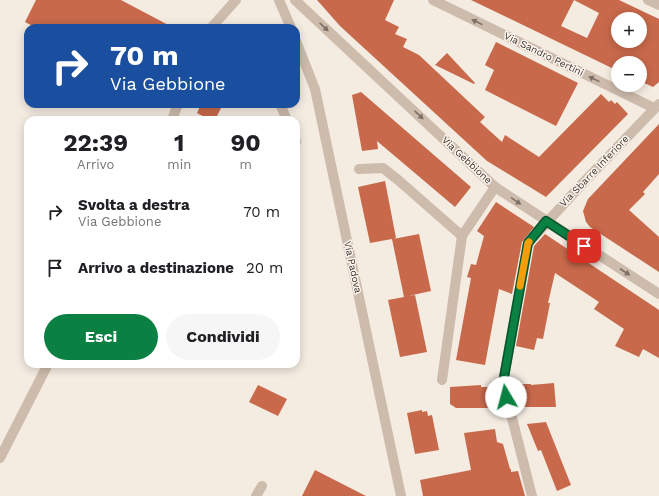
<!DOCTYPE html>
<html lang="it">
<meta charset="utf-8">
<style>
body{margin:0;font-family:"Work Sans",sans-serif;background:#f6f6f6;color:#202124;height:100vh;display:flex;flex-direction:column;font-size:15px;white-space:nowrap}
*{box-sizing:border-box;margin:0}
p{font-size:13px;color:#757577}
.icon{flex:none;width:22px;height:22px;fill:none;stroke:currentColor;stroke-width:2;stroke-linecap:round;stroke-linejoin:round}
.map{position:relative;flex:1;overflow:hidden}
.details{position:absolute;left:24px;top:116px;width:276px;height:252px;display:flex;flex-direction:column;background:#fff;border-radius:12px;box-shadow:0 2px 10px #0003}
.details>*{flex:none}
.banner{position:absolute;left:24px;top:24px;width:276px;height:84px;border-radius:12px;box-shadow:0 2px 10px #0003;background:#1a4fa0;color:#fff;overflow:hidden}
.controls{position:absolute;left:611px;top:12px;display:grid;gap:8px}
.controls a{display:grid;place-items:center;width:36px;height:36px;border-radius:50%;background:#fff;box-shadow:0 2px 10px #0003;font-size:20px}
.pin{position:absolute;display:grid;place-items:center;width:34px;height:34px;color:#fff;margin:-17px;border-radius:8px;box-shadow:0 2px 6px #0006}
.me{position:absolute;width:44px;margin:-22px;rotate:352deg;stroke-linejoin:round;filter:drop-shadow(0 0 3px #0008)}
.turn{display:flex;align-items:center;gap:14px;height:84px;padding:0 20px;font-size:18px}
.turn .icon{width:52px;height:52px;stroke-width:2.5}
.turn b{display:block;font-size:28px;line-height:34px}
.eta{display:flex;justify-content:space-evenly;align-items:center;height:68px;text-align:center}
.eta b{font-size:24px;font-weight:700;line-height:28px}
.primary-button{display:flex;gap:8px;margin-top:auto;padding:8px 20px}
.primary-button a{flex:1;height:46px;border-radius:24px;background:#0b8043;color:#fff;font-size:16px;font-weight:700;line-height:46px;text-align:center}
.primary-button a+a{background:#f6f6f6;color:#202124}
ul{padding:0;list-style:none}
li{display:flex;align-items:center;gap:12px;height:56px;padding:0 20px}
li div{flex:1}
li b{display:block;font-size:15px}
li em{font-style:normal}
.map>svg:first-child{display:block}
.building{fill:#c8694b;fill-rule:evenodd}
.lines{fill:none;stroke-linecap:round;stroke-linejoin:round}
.minor{stroke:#cdbbac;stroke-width:10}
.oneway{fill:#7d6f65}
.route-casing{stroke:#07532c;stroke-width:10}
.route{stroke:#0b8043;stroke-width:7}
.slow{stroke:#f59e0b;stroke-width:7}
.labels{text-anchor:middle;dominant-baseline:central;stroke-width:3;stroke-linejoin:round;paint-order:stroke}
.street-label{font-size:10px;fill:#3b302b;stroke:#fbf5ee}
</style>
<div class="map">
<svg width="659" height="496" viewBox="0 0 659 496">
<rect width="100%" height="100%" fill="#f4ebe1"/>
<!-- building -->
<g class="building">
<path d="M36,0H121L174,28H36L25,22Z"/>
<path d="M317,0H394L385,20L399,27L395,34L407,39L403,47L419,55L485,117L480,122L502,142L505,135L539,157L601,94L609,102L611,100L615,104L617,102L628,114L546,197L487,161L340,26Z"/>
<path d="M471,0H619L659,19V82L653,87L640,81V63H618V71ZM574,0L599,13L587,38L561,26ZM618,19H640V41H618Z"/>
<path d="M496,42L578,83L556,126L485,90L494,70L485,65Z"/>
<path d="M447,53L475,83L474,84L435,65Z"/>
<path d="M361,92L471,187L455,207L377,141L378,149L362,151L352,95Z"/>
<path d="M201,104H223L215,120H210L197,113Z"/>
<path d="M659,124V174L643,192L645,194L629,210L659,237V272L590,227L586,222L583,211L588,199Z"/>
<path d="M385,181L396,238L393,239L419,234L431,291L408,296L415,295L427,352L400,357L388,300L404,297L392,239L370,243L358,187Z"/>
<path d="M496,202L534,227L522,242L512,294L499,289L485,365L456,360L471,278L467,277L471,264L476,265L484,236L477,231Z"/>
<path d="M545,234L659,310V358L643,349L639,357L615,346L624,329L594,309L599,302L555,273L548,303H550L543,339L537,338L534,350L516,346L534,246Z"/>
<path d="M554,383L556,407H520L517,384H531V385Z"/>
<path d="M258,385L287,399L278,416L249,402Z"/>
<path d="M481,385V387H489L491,408H456L450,404V387Z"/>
<path d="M422,410V412L427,411L428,416L432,415L439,450L415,454L407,413Z"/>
<path d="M546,422L571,485L557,491L541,450L538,451L527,424Z"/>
<path d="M495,429L497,442L503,444L510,469H511V472L518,471L525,496H423L420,480L471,470L464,433Z"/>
<path d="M315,470L366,496H302Z"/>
</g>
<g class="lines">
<!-- minor -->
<g class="minor">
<path d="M279,0L291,28"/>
<path d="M295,0L495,187L547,221L659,294"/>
<path d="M433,0L654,108"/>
<path d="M648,0L659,5"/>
<path d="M211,28L236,0"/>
<path d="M296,41L315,89L401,496"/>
<path d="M280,104L287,120"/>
<path d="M172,120L178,104"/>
<path d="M296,141V142"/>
<path d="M359,169L383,168L397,179L462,236"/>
<path d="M442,380L462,236L495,187"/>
<path d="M0,458L48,364"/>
<path d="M256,496L262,486"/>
<path d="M532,496L503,383L528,243L582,184L659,104"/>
</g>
</g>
<!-- one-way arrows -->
<defs><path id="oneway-solid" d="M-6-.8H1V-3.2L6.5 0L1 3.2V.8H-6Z"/></defs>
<g class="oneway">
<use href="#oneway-solid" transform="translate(477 22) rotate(-154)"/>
<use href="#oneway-solid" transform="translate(324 27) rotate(43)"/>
<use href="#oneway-solid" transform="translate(594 79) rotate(-154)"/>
<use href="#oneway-solid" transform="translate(419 115) rotate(43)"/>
<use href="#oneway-solid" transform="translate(516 201) rotate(34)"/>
<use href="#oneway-solid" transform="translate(625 272) rotate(33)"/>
</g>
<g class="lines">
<defs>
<path id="route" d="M506,397L503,383L528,243L546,221L584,246"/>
</defs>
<!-- route casing -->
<use href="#route" class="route-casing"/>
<!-- route -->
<use href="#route" class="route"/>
<!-- slow -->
<path class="slow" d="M520,286L528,243L529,242"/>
</g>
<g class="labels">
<!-- street labels -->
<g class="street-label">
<text transform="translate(544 54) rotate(26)">Via Sandro Pertini</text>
<text transform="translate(467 160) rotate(43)">Via Gebbione</text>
<text transform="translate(594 171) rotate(-46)">Via Sbarre Inferiore</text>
<text transform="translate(353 267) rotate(78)">Via Padova</text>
</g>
</g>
</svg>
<div class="controls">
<a>+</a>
<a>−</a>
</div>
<div class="pin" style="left:584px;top:246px;background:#d93025"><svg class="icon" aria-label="arrive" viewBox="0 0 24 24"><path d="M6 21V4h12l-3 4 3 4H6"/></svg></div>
<svg class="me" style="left:506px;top:397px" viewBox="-20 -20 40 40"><circle r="19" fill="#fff"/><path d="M0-13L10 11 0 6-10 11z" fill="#0b8043"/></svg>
<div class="banner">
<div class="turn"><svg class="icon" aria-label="right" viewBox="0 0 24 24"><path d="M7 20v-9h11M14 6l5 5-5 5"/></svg><div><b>70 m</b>Via Gebbione</div></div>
</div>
<section class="details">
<div class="eta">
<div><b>22:39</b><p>Arrivo</p></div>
<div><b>1</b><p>min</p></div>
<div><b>90</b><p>m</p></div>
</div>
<ul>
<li><svg class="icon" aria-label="right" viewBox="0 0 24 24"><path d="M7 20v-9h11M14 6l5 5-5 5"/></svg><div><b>Svolta a destra</b><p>Via Gebbione</p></div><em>70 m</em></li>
<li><svg class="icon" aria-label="arrive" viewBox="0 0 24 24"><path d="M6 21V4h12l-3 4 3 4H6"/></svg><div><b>Arrivo a destinazione</b></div><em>20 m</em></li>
</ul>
<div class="primary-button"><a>Esci</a><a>Condividi</a></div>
</section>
</div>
